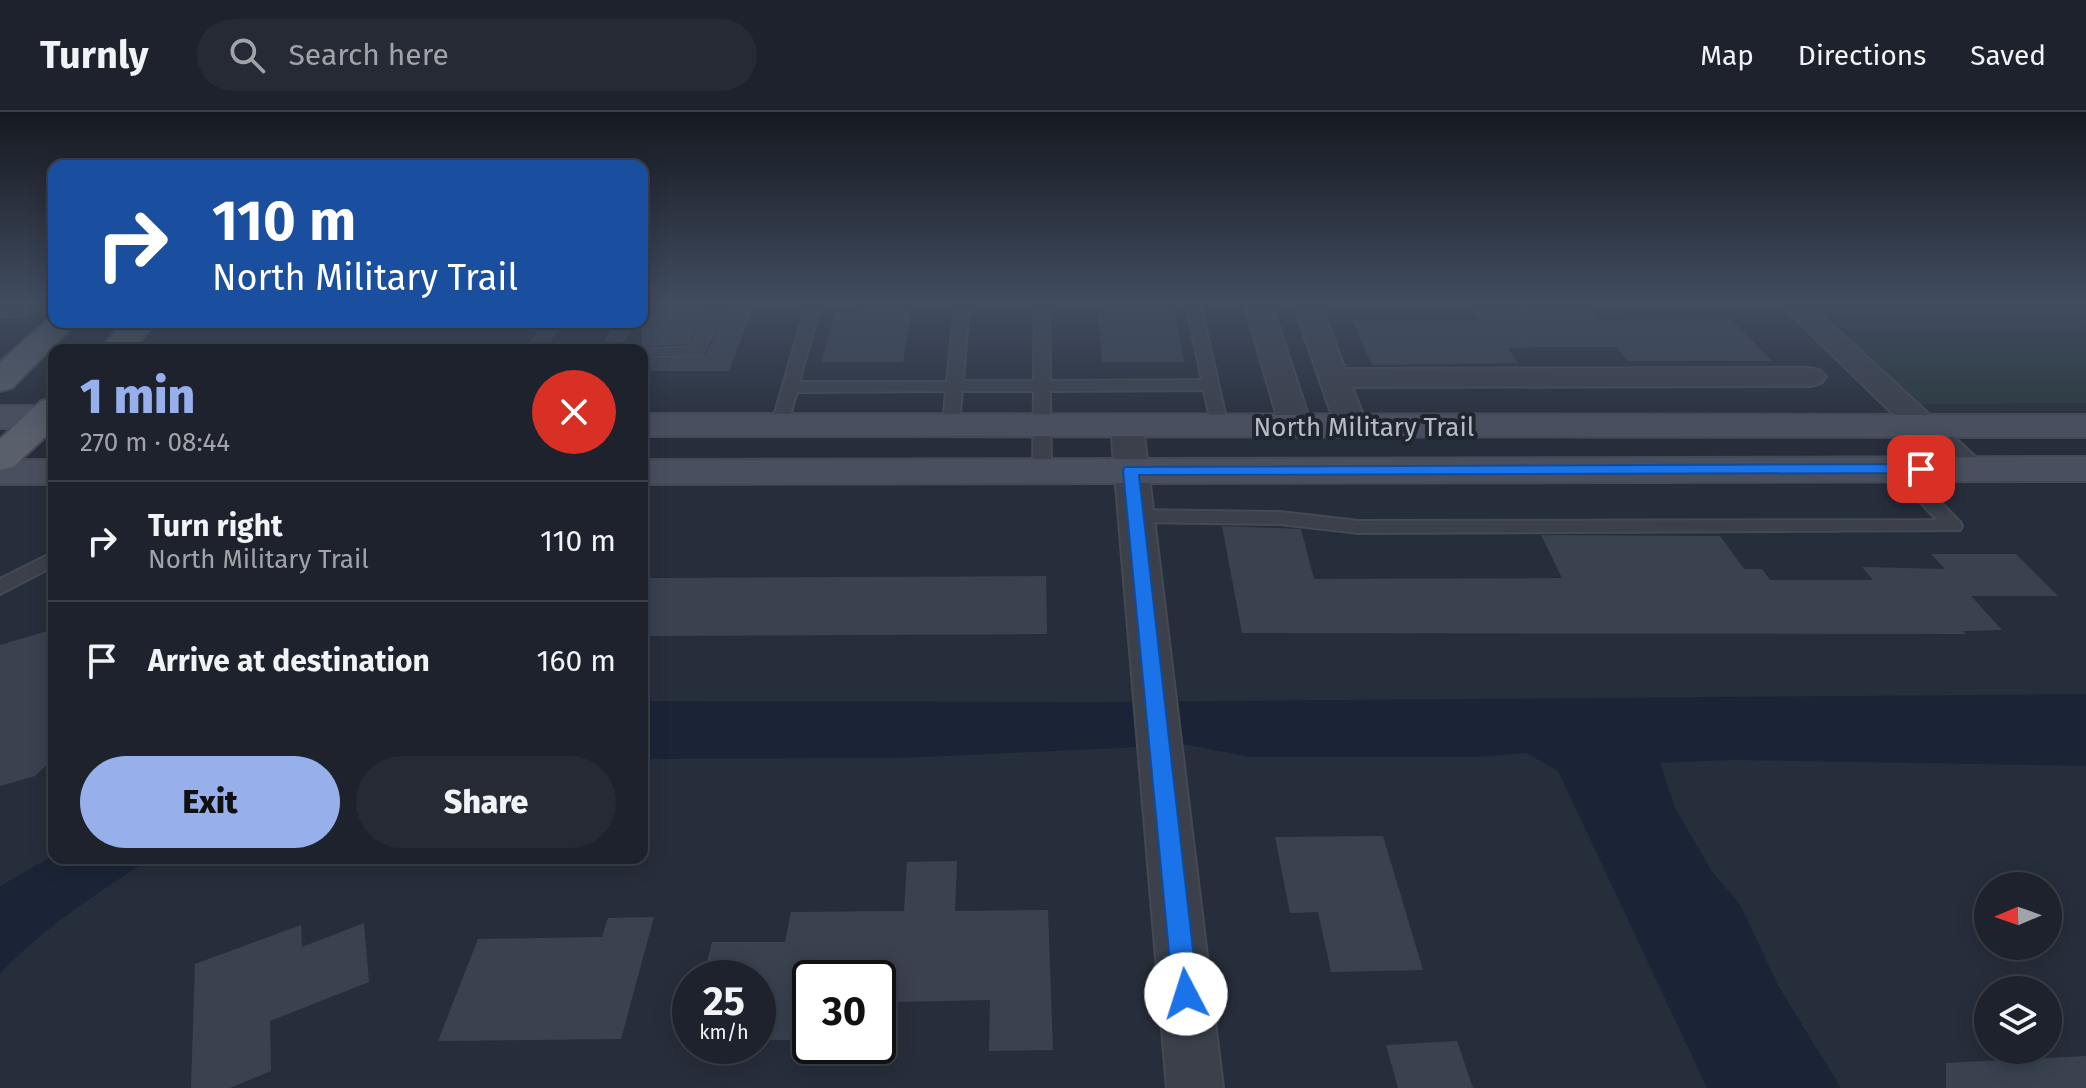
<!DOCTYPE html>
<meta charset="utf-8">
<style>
body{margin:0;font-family:"Fira Sans",sans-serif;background:#252a34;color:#f1f3f6;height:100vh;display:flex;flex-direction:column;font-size:30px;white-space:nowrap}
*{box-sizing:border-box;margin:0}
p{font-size:26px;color:#a0a4a9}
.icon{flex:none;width:44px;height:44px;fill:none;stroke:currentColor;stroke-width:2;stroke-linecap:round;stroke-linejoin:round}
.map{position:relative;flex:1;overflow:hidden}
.panel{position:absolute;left:48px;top:232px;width:600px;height:520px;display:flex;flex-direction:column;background:#1d222c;border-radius:16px;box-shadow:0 4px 20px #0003,0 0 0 2px #3b3f48}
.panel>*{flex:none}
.guide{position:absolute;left:48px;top:48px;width:600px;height:168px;border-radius:16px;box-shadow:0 4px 20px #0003,0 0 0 2px #3b3f48;background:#1a4fa0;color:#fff;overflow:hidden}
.needle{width:52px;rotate:268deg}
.controls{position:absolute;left:1974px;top:760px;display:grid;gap:16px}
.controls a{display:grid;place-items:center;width:88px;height:88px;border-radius:50%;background:#1d222c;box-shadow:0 4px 20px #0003,0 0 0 2px #3b3f48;font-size:40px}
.speed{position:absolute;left:672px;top:848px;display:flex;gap:16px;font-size:40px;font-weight:700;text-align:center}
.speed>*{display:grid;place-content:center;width:104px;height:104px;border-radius:50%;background:#1d222c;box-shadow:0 4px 20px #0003,0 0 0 2px #3b3f48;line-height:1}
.speed small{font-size:20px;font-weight:400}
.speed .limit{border:4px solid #111;border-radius:12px;background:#fff;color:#111}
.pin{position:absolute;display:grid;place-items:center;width:68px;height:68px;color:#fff;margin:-34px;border-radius:16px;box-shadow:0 4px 12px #0006}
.me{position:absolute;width:88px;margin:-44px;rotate:355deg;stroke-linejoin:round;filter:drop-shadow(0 0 6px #0008)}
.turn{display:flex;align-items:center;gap:28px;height:168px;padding:0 32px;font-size:36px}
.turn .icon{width:104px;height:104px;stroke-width:2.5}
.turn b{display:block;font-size:56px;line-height:68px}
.round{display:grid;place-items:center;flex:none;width:84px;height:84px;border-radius:42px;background:#252a34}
.overview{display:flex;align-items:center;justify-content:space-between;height:136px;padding:0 32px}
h1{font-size:48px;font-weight:800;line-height:60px;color:#97b0eb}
.action{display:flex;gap:16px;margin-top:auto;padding:16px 32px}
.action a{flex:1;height:92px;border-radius:48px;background:#97b0eb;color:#111;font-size:32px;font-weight:800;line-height:92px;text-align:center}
.action a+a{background:#252a34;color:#f1f3f6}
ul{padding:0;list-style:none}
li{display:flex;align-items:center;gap:24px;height:120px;padding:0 32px;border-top:2px solid #3b3f48}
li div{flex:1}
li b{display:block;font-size:30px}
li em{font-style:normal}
header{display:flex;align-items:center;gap:48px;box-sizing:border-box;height:112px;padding:0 40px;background:#1d222c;border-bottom:2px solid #3b3f48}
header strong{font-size:38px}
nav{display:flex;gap:44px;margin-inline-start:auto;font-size:28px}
.search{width:560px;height:72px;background:#252a34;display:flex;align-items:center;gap:20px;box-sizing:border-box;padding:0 28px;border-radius:44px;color:#a0a4a9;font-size:30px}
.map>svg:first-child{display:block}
.green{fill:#29383c}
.water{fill:#1b2437}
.building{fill:#3a4250}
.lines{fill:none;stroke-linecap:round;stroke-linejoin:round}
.lane-casing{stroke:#444954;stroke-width:4}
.street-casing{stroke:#444954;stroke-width:4}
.secondary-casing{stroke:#444954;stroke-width:4}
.primary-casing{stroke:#444954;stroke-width:4}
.lane{fill:#3b404b;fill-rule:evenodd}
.street{fill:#3b404b;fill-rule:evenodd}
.secondary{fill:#494f5e;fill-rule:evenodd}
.primary{fill:#595f6b;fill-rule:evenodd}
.route{fill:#1a73e8;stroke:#114b97;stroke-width:2}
.labels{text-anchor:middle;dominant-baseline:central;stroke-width:8;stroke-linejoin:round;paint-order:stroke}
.street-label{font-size:26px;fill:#b6bbc6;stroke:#202530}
</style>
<header>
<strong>Turnly</strong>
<div class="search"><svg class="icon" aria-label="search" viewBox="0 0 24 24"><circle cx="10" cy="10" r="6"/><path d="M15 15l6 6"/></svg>Search here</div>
<nav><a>Map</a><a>Directions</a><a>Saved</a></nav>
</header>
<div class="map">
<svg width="2086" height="976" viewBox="0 0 2086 976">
<rect width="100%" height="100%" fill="#272e3b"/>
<!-- green -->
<path class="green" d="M1808,191H2086V291L1915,292Z"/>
<!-- water -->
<g class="water">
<path d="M2086,582V654L1732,648L1660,651L1675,696L1713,761L1740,792L1779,875L1841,976H1707L1558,659L1526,641L1476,645H1250L1187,633L900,646L642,647V589L1090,590Z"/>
<path d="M54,743V746H151C98,781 44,815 0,862V774Z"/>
</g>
<!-- building -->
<g class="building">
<path d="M642,191H708L689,232L642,235Z"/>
<path d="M728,191H755L729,259H642V248L705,244Z"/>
<path d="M861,191H913L903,250H821L835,200H859Z"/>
<path d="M1102,191H1174L1184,250H1102L1098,201H1103Z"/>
<path d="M1588,192L1599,208L1731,207L1772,249H1628L1616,235H1548L1508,236L1518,251L1372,253L1352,208H1481L1471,193Z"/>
<path d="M1222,414L1301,417L1314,467L1562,466L1541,423L1720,424L1744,457H1762L1770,468H1873L1862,455L1945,457L1931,442H2016L2058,484H1971L2002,518L1963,519L1966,522L1242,521Z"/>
<path d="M1046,464L1047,522L642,524V485L649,466Z"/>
<path d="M54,517V646L35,664L0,674V533Z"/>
<path d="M1383,724L1423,858L1331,860L1318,800L1290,801L1275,725Z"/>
<path d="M957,749L955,799L1048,798L1053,938L989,939L990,888L897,890L898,866H810V928H758V866H703L712,830H785L791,800L904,799L907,750Z"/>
<path d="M654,805L621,927L438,929L478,827L602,825L608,806Z"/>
<path d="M364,811L369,870L270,909L271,959L230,976H191L195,852L301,813L302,835Z"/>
<path d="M1457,929L1473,976H1398L1386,933Z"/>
<path d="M2086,944V976H1946V951Z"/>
</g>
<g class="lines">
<defs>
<g id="lane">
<path d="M711,191H725L702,243L642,245V238H636L691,235Z"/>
<path d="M807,191H821L799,270H947L955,191H969L963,269H1034L1035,191H1049L1050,269L1202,268L1186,191H1200L1228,315L1220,320L1212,315L1204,278L1050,279L1051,358L1042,363L1033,358L1034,279H962L959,314L951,319L943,314L946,279L797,280L787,314L785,318H773L771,314Z"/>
<path d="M54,192V200L0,205V197Z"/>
<path d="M546,210H560L543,238H527Z"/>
<path d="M618,210H632L617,238H601Z"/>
<path d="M1898,352L1904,353L1960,410L1962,414L1960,418L1359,421L1280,412L1135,410L1126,404L1135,398L1280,400L1359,409L1937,408L1889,357Z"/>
<path d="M54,440V454L0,482V467Z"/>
</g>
<g id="street">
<path d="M1244,191H1271L1312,315L1307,322L1296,324L1285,322L1280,315Z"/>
<path d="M1293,191H1320L1345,257L1811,256L1821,259L1826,265L1821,271L1811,274L1352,275L1368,315L1363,322L1352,324L1341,322L1336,315Z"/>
<path d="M1779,191H1808L1981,350L1986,357L1981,364L1969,367L1957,364Z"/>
<path d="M1127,306L1138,308L1143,315L1223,976H1167L1111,315L1116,308Z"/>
</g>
<g id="secondary">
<rect x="0" y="294" width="54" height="22"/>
<path d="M642,302L2086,303V325L642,324Z"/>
<path d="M2086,345V369L642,372V348Z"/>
<rect x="0" y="348" width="54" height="24"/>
</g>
<g id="primary">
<path d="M54,202V210H77L12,276L0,279V250Z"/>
<path d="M123,210H156L134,238H99Z"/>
<path d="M54,286V317L13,355L0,358V327L41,289Z"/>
</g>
</defs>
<!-- lane casing -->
<use href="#lane" class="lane-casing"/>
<!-- street casing -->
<use href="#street" class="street-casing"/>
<!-- secondary casing -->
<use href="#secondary" class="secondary-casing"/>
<!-- primary casing -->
<use href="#primary" class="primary-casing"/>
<!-- lane -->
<use href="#lane" class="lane"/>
<!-- street -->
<use href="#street" class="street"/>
<!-- secondary -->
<use href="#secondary" class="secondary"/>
<!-- primary -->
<use href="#primary" class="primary"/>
</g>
<!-- sky -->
<linearGradient id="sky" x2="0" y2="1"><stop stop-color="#151920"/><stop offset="0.58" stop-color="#414c60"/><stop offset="1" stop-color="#414c60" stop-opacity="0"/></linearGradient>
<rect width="2086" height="328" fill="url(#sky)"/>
<!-- route -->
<path class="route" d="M1921,352L1927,354V361L1139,363L1198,882L1195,890L1186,894L1177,890L1173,882L1123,358L1125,355Z"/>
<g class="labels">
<!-- street labels -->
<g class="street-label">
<text x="1364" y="315">North Military Trail</text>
</g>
</g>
</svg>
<div class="controls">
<a><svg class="needle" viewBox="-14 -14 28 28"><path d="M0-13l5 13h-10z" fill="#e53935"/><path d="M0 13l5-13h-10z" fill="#a0a4a9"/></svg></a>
<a><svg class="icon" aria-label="layers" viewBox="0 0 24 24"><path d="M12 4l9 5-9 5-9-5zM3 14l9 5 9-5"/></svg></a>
</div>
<div class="speed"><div>25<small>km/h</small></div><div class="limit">30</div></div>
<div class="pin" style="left:1921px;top:357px;background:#d93025"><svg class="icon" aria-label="arrive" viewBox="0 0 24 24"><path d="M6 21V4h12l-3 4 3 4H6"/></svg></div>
<svg class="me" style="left:1186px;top:882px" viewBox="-20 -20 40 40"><circle r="19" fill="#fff"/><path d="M0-13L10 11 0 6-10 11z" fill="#1a73e8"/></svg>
<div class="guide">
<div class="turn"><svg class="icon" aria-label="right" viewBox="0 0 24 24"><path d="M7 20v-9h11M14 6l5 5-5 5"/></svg><div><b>110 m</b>North Military Trail</div></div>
</div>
<section class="panel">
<div class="overview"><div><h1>1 min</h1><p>270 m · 08:44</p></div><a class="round" style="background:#d93025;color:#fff"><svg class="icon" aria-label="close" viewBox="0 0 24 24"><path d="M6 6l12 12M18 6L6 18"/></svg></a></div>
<ul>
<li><svg class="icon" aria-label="right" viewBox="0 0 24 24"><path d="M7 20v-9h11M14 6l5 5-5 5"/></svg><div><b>Turn right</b><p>North Military Trail</p></div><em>110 m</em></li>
<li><svg class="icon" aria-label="arrive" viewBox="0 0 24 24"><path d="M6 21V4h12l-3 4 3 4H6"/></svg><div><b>Arrive at destination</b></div><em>160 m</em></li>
</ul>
<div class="action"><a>Exit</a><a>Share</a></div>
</section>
</div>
